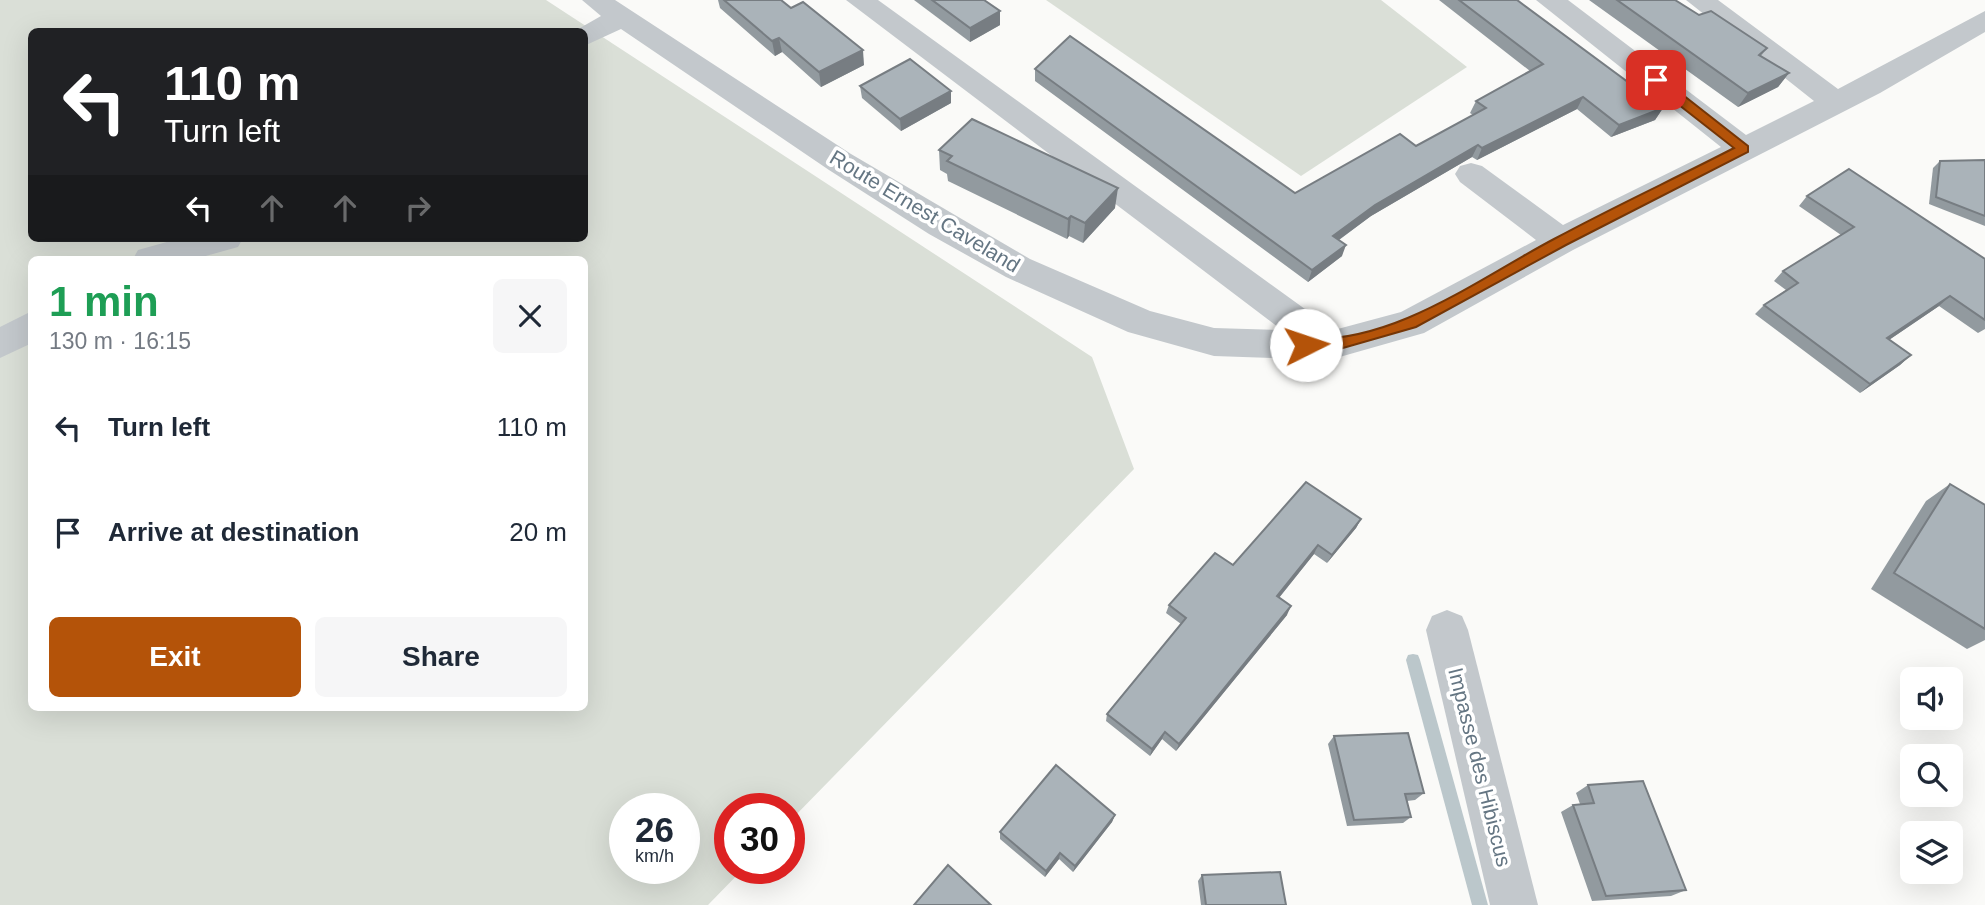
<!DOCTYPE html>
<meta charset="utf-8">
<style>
body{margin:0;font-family:Helvetica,sans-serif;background:#f6f6f7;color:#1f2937;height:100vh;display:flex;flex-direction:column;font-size:26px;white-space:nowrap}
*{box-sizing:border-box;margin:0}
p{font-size:23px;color:#747a83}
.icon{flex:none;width:38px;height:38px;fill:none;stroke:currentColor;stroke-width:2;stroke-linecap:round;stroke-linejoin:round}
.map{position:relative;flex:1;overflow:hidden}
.drawer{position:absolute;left:28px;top:256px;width:560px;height:455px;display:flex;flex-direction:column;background:#fff;border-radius:10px;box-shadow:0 7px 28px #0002}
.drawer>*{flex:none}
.hud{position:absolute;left:28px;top:28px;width:560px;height:214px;border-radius:10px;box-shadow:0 7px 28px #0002;background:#202124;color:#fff;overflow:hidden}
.fabs{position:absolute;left:1900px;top:667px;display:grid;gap:14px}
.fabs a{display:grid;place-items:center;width:63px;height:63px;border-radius:10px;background:#fff;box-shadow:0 7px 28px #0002;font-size:35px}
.speed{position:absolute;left:609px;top:793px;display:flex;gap:14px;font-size:35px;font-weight:700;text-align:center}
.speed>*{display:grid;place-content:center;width:91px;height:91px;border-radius:50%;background:#fff;box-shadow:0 7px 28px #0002;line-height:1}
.speed small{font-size:18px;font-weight:400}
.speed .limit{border:10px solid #d22;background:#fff;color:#111}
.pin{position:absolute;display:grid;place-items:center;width:60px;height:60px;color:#fff;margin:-30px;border-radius:14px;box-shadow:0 4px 10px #0006}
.me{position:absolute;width:77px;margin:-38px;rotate:86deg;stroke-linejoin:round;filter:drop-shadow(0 0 5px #0008)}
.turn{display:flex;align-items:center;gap:24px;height:147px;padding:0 21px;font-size:32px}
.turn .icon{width:91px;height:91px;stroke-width:2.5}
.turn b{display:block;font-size:49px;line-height:60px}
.lanes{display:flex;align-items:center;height:66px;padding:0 21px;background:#0003;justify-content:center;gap:35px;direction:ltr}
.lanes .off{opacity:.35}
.round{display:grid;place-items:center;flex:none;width:74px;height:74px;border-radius:10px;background:#f6f6f7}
.head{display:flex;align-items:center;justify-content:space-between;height:119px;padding:0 21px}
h1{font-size:42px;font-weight:800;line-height:52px;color:#1e9e55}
.primary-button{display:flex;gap:14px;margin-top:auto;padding:14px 21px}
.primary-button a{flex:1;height:80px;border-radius:10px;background:#b45309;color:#fff;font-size:28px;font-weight:800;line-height:80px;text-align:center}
.primary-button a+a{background:#f6f6f7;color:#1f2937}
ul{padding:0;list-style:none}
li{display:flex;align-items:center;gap:21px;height:105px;padding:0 21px}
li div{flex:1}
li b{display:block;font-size:26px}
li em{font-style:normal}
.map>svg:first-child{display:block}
.green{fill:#dadfd7;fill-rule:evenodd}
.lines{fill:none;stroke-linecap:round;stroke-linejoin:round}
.stream{fill:#bbc7cb;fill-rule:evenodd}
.minor{fill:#c3c8cc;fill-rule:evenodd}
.wall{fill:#929a9f}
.shaded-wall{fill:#777d82}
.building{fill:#aab3b9;stroke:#777d82;stroke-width:2}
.route{fill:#b45309;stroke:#753606;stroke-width:2}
.labels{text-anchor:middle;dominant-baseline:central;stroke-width:7;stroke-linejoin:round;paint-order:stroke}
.street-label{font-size:21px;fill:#657683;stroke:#fff}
</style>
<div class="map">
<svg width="1985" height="905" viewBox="0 0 1985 905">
<rect width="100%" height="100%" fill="#fafaf8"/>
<!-- green -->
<g class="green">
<path d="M0,0H546L1092,357L1134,469L789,822V808H730V868H744L708,905H0ZM32,32H584V238H32ZM32,259H584V707H32ZM625,808H684V868H625Z"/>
<path d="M1046,0H1381L1467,67L1301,176Z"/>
</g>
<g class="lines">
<!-- stream -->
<path class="stream" d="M1413,654L1418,655L1420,660L1488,905H1472L1406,660L1408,655Z"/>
<!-- minor -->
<g class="minor">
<path d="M582,0H615L851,154L1030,259L1150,311L1214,328L1282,330L846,0H878L1334,330L1401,312L1536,240L1460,182L1455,174L1460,166L1471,163L1482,166L1563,225L1721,147L1536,0H1568L1746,135L1814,101L1686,0H1718L1838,89L1985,11V32L1880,93L1573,250L1424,333L1329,360L1214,356L1128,332L1006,277L929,234L829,170L621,29L584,46V32H573L601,16Z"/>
<path d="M181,238H243L238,247L195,259H133L138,250Z"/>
<path d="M32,311V343L0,358V327Z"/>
<path d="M1447,610L1462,616L1468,630L1538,905H1490L1426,630L1432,616Z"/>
</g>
</g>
<!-- wall -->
<g class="wall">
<path d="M718,0H781L864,65L821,87L782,52L775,56L720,8Z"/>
<path d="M914,0H984L1000,11V25L970,42Z"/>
<path d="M1439,0H1517L1663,108L1655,120L1611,137L1577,109L1477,160L1472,157L1371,216L1339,240L1342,256L1308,282L1035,81V69L1295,193L1416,146L1473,115L1470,113L1476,101L1530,71Z"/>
<path d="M1589,0H1675L1699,15L1767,48L1761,56L1789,73L1778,87L1738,107Z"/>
<path d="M860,86L951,91V103L901,131L862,98Z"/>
<path d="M939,150L1115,208L1083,243L1069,236L1067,239L948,181L947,174L940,170Z"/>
<path d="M1985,160V226L1929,204L1933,168L1940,161Z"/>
<path d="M1807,196L1985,259V329L1978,333L1939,306L1889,340L1911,355L1900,365L1860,393L1755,314L1764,305L1786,290L1774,281L1783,271L1841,235L1799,206Z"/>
<path d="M1950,484L1985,505V640L1967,649L1871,589L1926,501Z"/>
<path d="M1361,519L1356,528L1327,563L1314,554L1279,598L1287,615L1176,751L1162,739L1150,756L1106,721L1107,714L1181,624L1166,613L1169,605L1233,565Z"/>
<path d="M1334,736L1424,793L1415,800L1407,801L1411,817L1403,823L1347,826L1328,744Z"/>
<path d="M1588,785L1686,890L1671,896L1592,901L1561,812L1573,805L1580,804L1576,793Z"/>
<path d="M1115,815L1112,822L1073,872L1059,859L1045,877L1000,839V832Z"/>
<path d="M1202,875L1286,905H1201L1198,881Z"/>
</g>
<!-- shaded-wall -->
<g class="shaded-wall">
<path d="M1000,11V25L970,42V28Z"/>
<path d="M779,38L782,52L775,56L772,41Z"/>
<path d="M863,50L864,65L821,87L819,72Z"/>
<path d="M1789,73L1778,87L1738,107L1748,93Z"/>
<path d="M951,91V103L901,131L900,119Z"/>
<path d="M1583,97L1577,109L1477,160L1482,148Z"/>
<path d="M1663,108L1655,120L1611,137L1619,125Z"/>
<path d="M1478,145L1472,157L1371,216L1329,247L1333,236L1375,205Z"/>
<path d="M1118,188L1115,208L1083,243L1085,223Z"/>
<path d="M1071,216L1069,236L1067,239L1068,219Z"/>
<path d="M1346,245L1342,256L1308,282L1312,270Z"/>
<path d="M1950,296L1939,306L1877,348L1887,338Z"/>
<path d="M1911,355L1900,365L1860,393L1870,384Z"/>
<path d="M1361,519L1356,528L1327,563L1332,555Z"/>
<path d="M1318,545L1314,554L1273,605L1277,596Z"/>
<path d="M1291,606L1287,615L1176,751L1179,744Z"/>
<path d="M1165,732L1162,739L1150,756L1152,749Z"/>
<path d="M1115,815L1112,822L1073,872L1075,866Z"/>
<path d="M1060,853L1059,859L1045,877L1046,871Z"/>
</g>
<!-- building -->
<g class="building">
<path d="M724,0H781L791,8L803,2L863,50L819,72L779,38L772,41Z"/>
<path d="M932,0H984L1000,11L970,28Z"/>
<path d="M1459,0H1517L1663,108L1619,125L1583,97L1482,148L1478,145L1375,205L1333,236L1346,245L1312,270L1035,69L1070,36L1295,193L1400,134L1416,146L1486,108L1476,101L1543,64Z"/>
<path d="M1617,0H1675L1699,15L1711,11L1767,48L1759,55L1789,73L1748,93Z"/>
<path d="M910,59L951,91L900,119L860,86Z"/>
<path d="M972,119L1118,188L1085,223L1071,216L1068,219L947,161L952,156L939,150Z"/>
<path d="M1985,160V216L1936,197L1940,161Z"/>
<path d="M1849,169L1985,259V320L1950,296L1887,338L1911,355L1870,384L1764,305L1798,283L1783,271L1854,227L1807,196Z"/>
<path d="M1306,482L1361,519L1332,555L1318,545L1277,596L1291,606L1179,744L1165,732L1152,749L1107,714L1186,618L1169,605L1215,553L1233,565Z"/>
<path d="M1950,484L1985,505V629L1894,573Z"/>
<path d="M1408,733L1424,793L1405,794L1411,817L1354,820L1334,736Z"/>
<path d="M1056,765L1115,815L1075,866L1060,853L1046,871L1000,832Z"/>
<path d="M1643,781L1686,890L1606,896L1573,805L1594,803L1588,785Z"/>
<path d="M948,865L991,905H914Z"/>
<path d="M1280,872L1286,905H1206L1202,875Z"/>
</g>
<!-- route -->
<path class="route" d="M1651,77H1660L1748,146V152L1566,245L1416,327L1329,352L1301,349L1298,345L1306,339C1395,343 1478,279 1554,239C1613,207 1674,179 1734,148L1651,83Z"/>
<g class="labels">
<!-- street labels -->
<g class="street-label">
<text transform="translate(925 211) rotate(31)">Route Ernest Caveland</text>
<text transform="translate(1480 767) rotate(76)">Impasse des Hibiscus</text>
</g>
</g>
</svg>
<div class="fabs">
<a><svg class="icon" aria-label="sound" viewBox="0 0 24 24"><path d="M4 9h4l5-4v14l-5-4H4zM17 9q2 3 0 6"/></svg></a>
<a><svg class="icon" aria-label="search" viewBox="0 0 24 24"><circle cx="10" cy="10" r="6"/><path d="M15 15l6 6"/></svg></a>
<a><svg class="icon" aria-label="layers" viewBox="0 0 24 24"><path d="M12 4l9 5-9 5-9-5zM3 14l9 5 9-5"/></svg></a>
</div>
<div class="speed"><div>26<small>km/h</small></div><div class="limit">30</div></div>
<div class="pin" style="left:1656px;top:80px;background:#d93025"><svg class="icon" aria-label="arrive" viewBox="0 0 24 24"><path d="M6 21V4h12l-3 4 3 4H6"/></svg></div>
<svg class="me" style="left:1306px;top:345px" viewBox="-20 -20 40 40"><circle r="19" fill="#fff"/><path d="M0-13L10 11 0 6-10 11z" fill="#b45309"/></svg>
<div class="hud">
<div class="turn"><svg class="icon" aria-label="left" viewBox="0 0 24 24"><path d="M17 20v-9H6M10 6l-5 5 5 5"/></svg><div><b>110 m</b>Turn left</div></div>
<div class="lanes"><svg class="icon" aria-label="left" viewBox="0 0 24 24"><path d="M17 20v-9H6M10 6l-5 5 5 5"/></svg><svg class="icon off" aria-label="ahead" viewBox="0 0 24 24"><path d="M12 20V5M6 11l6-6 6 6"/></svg><svg class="icon off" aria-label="ahead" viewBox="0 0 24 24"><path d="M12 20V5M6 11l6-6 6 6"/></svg><svg class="icon off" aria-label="right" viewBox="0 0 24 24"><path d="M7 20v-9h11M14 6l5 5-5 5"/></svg></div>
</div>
<section class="drawer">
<div class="head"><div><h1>1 min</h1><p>130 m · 16:15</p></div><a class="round"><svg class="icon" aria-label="close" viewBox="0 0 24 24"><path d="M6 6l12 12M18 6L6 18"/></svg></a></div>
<ul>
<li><svg class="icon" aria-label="left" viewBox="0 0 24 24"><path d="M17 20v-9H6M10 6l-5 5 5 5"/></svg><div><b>Turn left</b></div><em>110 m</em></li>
<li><svg class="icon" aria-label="arrive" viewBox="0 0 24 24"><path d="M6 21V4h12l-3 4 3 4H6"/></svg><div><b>Arrive at destination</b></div><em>20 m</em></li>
</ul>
<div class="primary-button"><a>Exit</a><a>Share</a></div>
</section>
</div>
